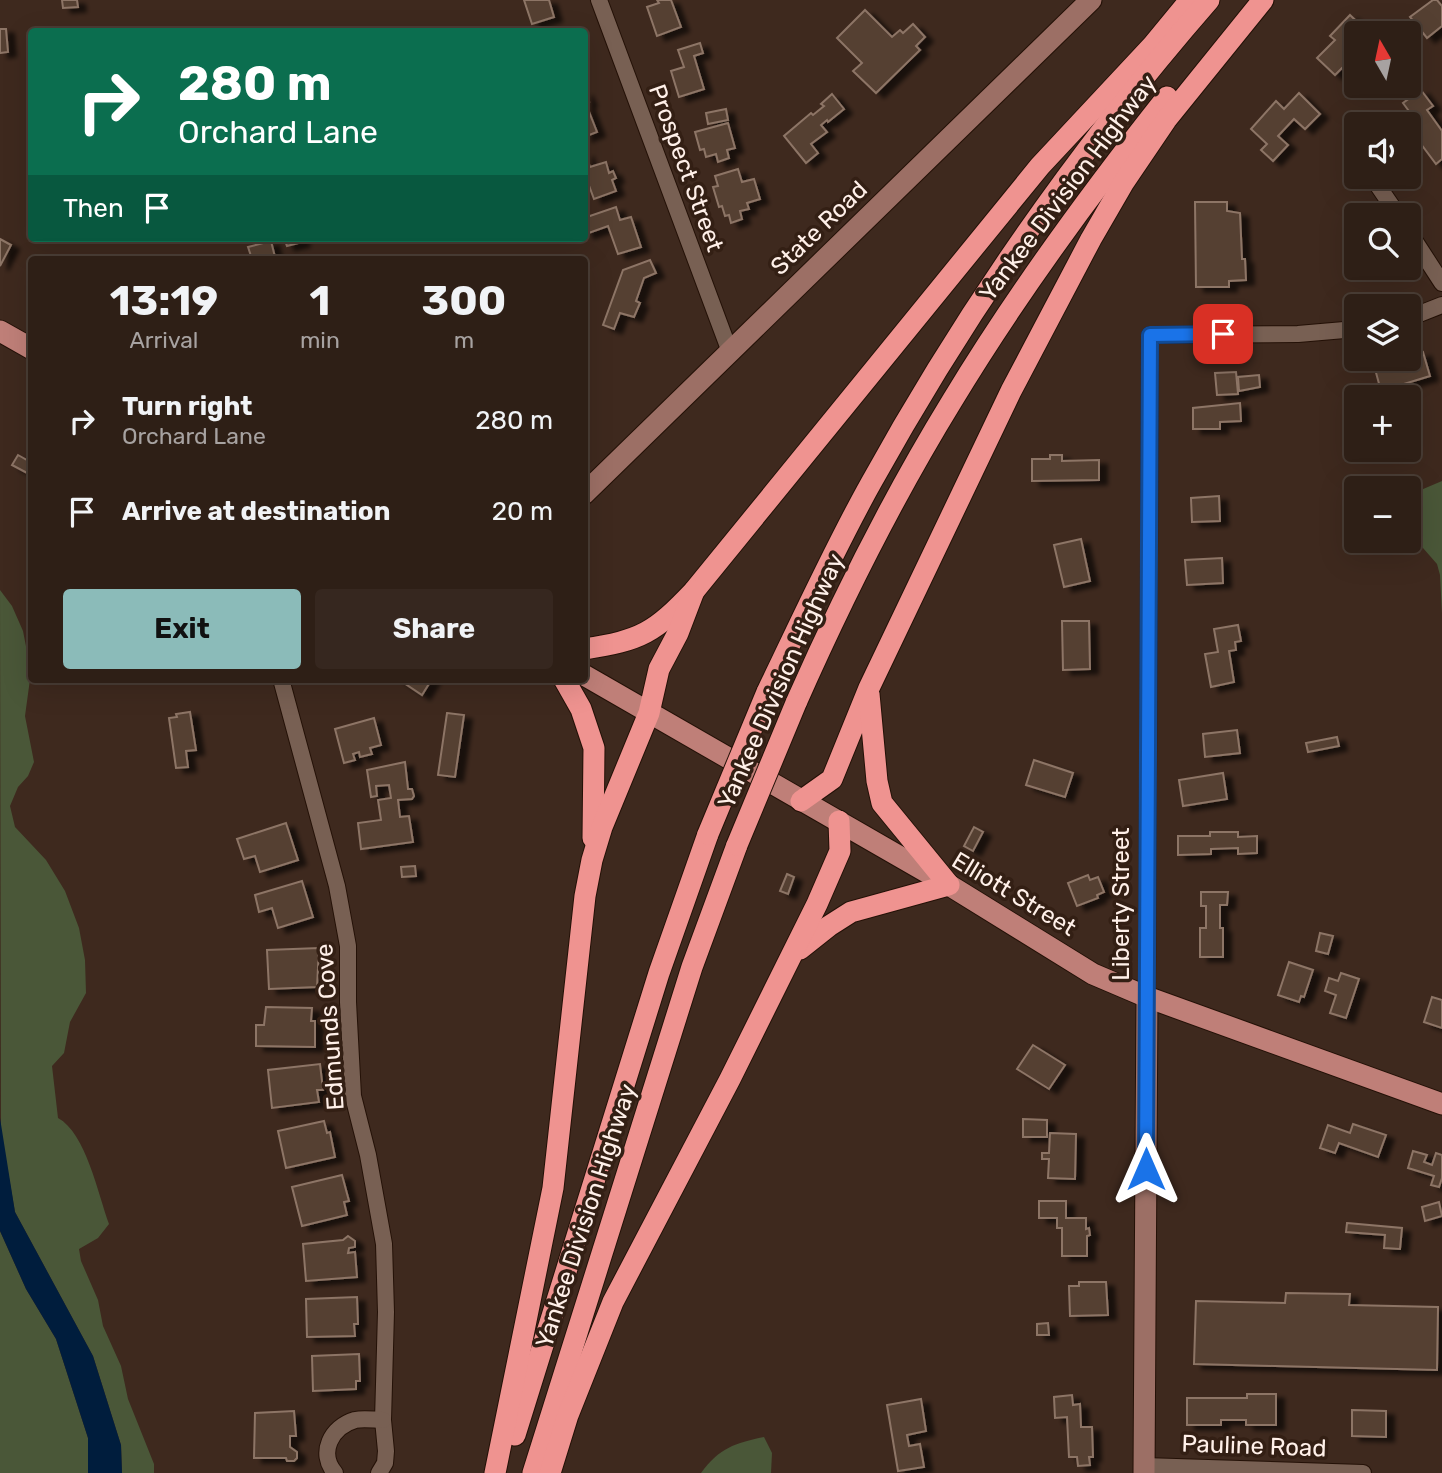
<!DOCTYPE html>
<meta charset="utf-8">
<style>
body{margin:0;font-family:Rubik,sans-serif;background:#36271f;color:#f1f3f6;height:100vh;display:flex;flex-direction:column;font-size:26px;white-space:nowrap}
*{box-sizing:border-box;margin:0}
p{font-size:23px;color:#a7a2a1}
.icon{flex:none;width:38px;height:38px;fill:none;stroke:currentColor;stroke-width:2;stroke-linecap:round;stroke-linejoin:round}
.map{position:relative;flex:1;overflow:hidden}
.panel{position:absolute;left:28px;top:256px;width:560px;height:427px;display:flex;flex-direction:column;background:#2e1f16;border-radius:7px;box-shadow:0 7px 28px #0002,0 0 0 2px #493d35}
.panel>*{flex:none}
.top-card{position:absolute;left:28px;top:28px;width:560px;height:214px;border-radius:7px;box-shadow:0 7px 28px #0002,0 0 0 2px #493d35;background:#0b6e4f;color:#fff;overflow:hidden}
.needle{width:46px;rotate:351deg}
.fabs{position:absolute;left:1344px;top:21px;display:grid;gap:14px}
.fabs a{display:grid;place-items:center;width:77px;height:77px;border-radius:7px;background:#2e1f16;box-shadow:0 7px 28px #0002,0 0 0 2px #493d35;font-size:35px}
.pin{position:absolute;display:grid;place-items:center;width:60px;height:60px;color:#fff;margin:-30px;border-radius:14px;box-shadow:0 4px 10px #0006}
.me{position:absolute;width:77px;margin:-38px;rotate:0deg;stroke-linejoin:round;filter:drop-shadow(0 0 5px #0008)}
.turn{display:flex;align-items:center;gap:24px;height:147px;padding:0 35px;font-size:32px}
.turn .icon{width:91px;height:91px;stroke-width:2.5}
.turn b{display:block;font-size:49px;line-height:60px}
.then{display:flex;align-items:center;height:66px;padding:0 35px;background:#0003;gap:14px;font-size:26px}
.eta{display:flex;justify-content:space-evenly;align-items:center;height:119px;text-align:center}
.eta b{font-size:42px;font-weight:700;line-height:49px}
.primary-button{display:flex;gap:14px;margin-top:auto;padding:14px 35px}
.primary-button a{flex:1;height:80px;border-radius:7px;background:#8bbbb9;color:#111;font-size:28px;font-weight:700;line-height:80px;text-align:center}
.primary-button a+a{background:#36271f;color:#f1f3f6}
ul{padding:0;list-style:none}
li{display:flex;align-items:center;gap:21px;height:91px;padding:0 35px}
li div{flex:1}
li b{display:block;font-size:26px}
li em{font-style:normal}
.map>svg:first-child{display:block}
.green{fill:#4a5738}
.water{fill:#001d3d}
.building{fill:#553f32;stroke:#8d7566;stroke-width:2;filter:url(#shadow)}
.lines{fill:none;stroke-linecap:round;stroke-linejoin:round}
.street-casing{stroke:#241107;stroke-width:18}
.secondary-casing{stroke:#241107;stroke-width:23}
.primary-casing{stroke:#241107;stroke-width:23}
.highway-casing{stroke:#241107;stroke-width:23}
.street{stroke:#786053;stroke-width:16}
.secondary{stroke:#9c6f65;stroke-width:21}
.primary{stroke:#bf7f78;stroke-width:21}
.highway{stroke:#ef9390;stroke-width:21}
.highway-bridge-casing{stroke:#241107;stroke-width:23;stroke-linecap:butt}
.highway-bridge{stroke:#ef9390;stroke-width:21}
.route-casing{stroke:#114b97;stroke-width:18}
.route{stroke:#1a73e8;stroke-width:12}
.labels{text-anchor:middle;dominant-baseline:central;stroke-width:7;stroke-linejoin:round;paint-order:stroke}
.street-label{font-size:24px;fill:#fff0e9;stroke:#331f14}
</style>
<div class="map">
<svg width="1442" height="1473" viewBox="0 0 1442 1473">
<defs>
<filter id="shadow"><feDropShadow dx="8" dy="4.5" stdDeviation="2" flood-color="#0009"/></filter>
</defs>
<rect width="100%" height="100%" fill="#3e291e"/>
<!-- green -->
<g class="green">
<path d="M1442,481V614L1440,575L1437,564L1409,532V495Z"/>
<path d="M0,590L12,606L23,631L31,672L25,716L34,762L28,776L18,787L10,806L15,827L46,860L65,891L79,928L85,960L86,993L70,1022L64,1053L52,1066L58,1118C86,1133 98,1194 109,1224L98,1238L79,1249L81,1261L98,1300L103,1326L121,1366L128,1399L154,1464V1473H122L121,1445L93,1356L15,1212L1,1132Z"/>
<path d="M0,1231L26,1289L56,1339L88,1438V1473H0Z"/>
<path d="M764,1437L772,1453L771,1473H701C719,1448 735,1443 764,1437Z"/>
</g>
<!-- water -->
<path class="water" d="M0,1118L15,1212L93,1356L121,1445L122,1473H88V1438L56,1339L26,1289L0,1231Z"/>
<!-- building -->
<g class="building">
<path d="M62,0H77L78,7L63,8Z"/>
<path d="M524,0H549L554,17L532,24Z"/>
<path d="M657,0H671L681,27L657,36L647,7L659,3Z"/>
<path d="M1433,0H1437L1442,6V26L1427,38L1410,17Z"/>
<path d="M865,10L892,37L900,30L903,33L913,24L925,37L916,46L920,50L876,93L853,71L862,63L837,38Z"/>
<path d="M1350,15L1369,33H1356V62L1351,59L1335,75L1317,58L1335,40L1330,36Z"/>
<path d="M0,29H6L8,52L0,53Z"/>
<path d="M700,43L703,53L694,56L704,89L679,97L671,71L684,67L678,50Z"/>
<path d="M1421,90L1433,106L1427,110L1442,131V159L1436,164L1412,132L1420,126L1403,103Z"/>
<path d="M584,91L589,102L586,104L597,132L584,137Z"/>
<path d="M1299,93L1320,114L1305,129L1294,119L1278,136L1288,145L1273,161L1261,150L1267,144L1251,129L1276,101L1284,109Z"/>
<path d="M832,94L844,109L828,122L827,120L821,125L827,132L811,144L818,153L806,163L784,136L811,113L813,115L824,106L821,104Z"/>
<path d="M726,109L728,120L708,124L706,113Z"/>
<path d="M728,123L735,148L727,150L729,158L718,162L716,154L706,157L704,149L700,150L695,132Z"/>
<path d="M585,152L590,167L606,162L609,173L613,171L616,178L612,180L616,191L594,199L584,172Z"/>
<path d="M738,169L742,182L754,179L760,199L747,203L749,209L740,211L742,219L731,223L729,215L725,216L722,206L719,207L713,187L718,186L715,176Z"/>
<path d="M1195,202H1227V211L1240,213L1242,259H1245L1246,280L1229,281V287H1196Z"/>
<path d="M616,207L620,220L631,217L641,247L618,254L608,226L586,234L584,228V218Z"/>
<path d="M284,238H301L302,242L287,246Z"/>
<path d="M0,239L11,245L0,266Z"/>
<path d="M271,241L275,257L252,259L248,247Z"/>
<path d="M650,260L656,273L644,278L636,301L640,303L634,317L620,313L614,329L603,325L623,270Z"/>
<path d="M1423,352L1430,376L1381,391L1375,369L1393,363V361L1409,359V356Z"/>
<path d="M1236,372L1238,394L1217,395L1215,373Z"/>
<path d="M1259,375L1260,387L1239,391L1238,377Z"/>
<path d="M1240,403L1241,421L1220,422V429H1193V408Z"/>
<path d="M18,455L32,463L29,474L12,465Z"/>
<path d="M1050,455H1062V461L1099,460V480L1032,481V459H1050Z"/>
<path d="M1219,496L1220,521L1192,522L1191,498Z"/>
<path d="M1081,539L1090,581L1064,587L1054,545Z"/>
<path d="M1222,558L1223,583L1187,585L1185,560Z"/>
<path d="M1062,621H1089L1090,669L1063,670Z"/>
<path d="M1238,625L1241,641L1235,642L1236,650L1229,651L1234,682L1211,687L1205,654L1218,652L1214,629Z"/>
<path d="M398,679H432L422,695Z"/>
<path d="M190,712L196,750L186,751L188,767L176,768L169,718L177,717L176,714Z"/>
<path d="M447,713L464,715L455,777L438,775Z"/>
<path d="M374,718L381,745L370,748L372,754L360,757L359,752L353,754L355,760L344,763L335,729Z"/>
<path d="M1237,730L1240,753L1205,757L1203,734Z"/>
<path d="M1337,737L1339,746L1308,752L1306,743Z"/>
<path d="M1034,760L1073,773L1065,797L1026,785Z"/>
<path d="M405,762L408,789H412L414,796L412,799L398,800L400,817L409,816L413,842L361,849L358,823L381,820L378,800L391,798L389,785L376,786L377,796L371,797L367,770Z"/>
<path d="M1223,773L1227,799L1183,806L1179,780Z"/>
<path d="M286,823L298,860L260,872L255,856L244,859L237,839Z"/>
<path d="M974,827L983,832L973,851L964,846Z"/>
<path d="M1210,832H1238V837L1257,836V853L1238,854V848L1211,849V854L1178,855V836H1210Z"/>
<path d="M415,866L416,876L402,877L401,867Z"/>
<path d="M787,874L794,877L788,894L780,891Z"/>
<path d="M1088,875L1090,880L1098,877L1104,892L1097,895L1098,898L1077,906L1068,883Z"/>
<path d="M302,881L313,917L278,928L272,908L259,912L255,895Z"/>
<path d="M1201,892H1228L1227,905H1220V928H1223V957H1200V928H1206V906H1201Z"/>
<path d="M1320,933L1333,936L1328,954L1316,951Z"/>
<path d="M319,948L317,987L269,989L267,950Z"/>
<path d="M1289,962L1313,970L1304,997L1301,996L1299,1002L1278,995Z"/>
<path d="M1341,973L1359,979L1346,1018L1330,1013L1336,995L1325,991L1329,978L1338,981Z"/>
<path d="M1432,997L1442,1000V1028L1424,1022Z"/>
<path d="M266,1007L312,1008L311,1021H315V1047L256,1046V1025H264Z"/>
<path d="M1033,1045L1065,1065L1049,1089L1017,1069Z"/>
<path d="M320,1064L323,1090H317L319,1102L272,1108L268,1070Z"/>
<path d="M1023,1119L1047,1120V1137H1023Z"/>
<path d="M324,1121L327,1133L330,1132L335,1157L286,1168L278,1131Z"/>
<path d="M1353,1124L1386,1135L1378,1157L1339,1143L1335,1153L1320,1148L1328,1125L1350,1133Z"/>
<path d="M1050,1133L1076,1134L1075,1179L1048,1178L1049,1159H1042V1153H1049Z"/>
<path d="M1413,1151L1427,1155L1424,1162L1432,1165L1436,1153L1442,1155V1178L1439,1187L1431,1185L1434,1176L1408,1168Z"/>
<path d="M342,1175L349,1201L344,1202L347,1215L302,1226L292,1187Z"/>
<path d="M1039,1201H1066V1218H1086V1229L1089,1228L1090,1235L1087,1236V1256H1062V1228H1057V1218H1039Z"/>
<path d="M1439,1202L1442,1216L1425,1221L1422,1207Z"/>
<path d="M1347,1223L1402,1228L1400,1249L1384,1248L1385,1235L1346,1232Z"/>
<path d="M348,1236L355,1241V1247L349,1248L348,1253L355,1252L357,1277L306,1281L303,1244L343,1240Z"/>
<path d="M1079,1282H1106L1108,1315L1070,1316L1069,1286H1079Z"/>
<path d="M1286,1293L1350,1294L1349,1305L1438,1307L1437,1370L1194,1364L1196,1301L1285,1303Z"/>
<path d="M357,1297L358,1324H354L355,1336L307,1337L306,1299Z"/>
<path d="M1048,1323L1049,1335H1037V1324Z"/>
<path d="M359,1354L360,1381H356V1389L313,1391L312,1356Z"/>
<path d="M1247,1394H1276V1425H1246V1420H1221V1425H1187V1398H1247Z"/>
<path d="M1072,1395L1073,1405L1080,1404L1081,1427H1092L1093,1457H1089L1090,1465L1078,1466L1077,1457H1069L1067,1417L1055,1418L1054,1397Z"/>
<path d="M921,1399L926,1431L907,1435L909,1446L920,1444L924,1467L898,1471L887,1405Z"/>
<path d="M1352,1410L1386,1411V1437L1352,1436Z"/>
<path d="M294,1411L296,1436H290V1447L297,1452V1458L294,1461H287L286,1458H254L255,1413Z"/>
</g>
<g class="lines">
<defs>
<g id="street">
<path d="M599,0L730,352"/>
<path d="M1354,149L1356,153"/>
<path d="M1372,177L1398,215"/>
<path d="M1409,232L1442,283"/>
<path d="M1409,318L1442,305"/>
<path d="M281,679L337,886L348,946V1002L353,1096L368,1155L384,1244L386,1312L383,1420L386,1451L385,1463L379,1473"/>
<path d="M1147,997L1150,335L1298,334L1356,329"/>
<path d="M1144,1466L1363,1473"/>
<path d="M335,1473C318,1453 331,1427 355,1420C364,1418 374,1420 383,1420"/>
</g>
<g id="secondary">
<path d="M584,494L1091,0"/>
<path d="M1144,1473L1147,997"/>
</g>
<g id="primary">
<path d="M0,331L32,349"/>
<path d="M584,675L949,885L1093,974L1147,997L1442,1104"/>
</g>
<g id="highway">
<path d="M584,649C642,640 654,633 694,591L1040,166L1153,45L1190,0"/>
<path d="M564,679L581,709L594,748L593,838"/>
<path d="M767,692C801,622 833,551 871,483C966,311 1080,148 1209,0"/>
<path d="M796,703C842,599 893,497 952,401C1016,295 1090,194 1167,97"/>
<path d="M801,801L832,779L869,688L1011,391L1091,239L1124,182L1166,120L1263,0"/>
<path d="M800,949L829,926L851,912L949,885L882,803L877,781L869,694"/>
<path d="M515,1435L659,973L708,834"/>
<path d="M495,1473L553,1188L585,896L592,860L602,827L649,713L659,669L678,633L694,591"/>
<path d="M533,1473L692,967L737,845"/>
<path d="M550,1473L568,1415L613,1302L730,1079L817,904L840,851L839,821"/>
</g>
</defs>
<!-- street casing -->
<use href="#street" class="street-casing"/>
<!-- secondary casing -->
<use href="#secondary" class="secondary-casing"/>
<!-- primary casing -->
<use href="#primary" class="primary-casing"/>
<!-- highway casing -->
<use href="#highway" class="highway-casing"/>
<!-- street -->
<use href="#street" class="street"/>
<!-- secondary -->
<use href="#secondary" class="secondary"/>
<!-- primary -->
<use href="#primary" class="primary"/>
<!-- highway -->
<use href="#highway" class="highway"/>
<defs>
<g id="highway-bridge">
<path d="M708,834L767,692"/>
<path d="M737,845L796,703"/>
</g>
</defs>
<!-- highway-bridge casing -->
<use href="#highway-bridge" class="highway-bridge-casing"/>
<!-- highway-bridge -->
<use href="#highway-bridge" class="highway-bridge"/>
</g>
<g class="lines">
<defs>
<path id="route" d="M1146,1169L1150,335L1223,334"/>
</defs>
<!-- route casing -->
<use href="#route" class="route-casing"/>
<!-- route -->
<use href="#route" class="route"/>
</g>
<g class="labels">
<!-- street labels -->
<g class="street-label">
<text transform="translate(686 168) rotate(70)">Prospect Street</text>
<text transform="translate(1068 188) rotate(-53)">Yankee Division Highway</text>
<text transform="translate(819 228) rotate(-44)">State Road</text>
<text transform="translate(781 681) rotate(-66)">Yankee Division Highway</text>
<text transform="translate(1014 894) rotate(31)">Elliott Street</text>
<text transform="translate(1121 904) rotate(-90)">Liberty Street</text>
<text transform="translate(330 1027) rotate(-94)">Edmunds Cove</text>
<text transform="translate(586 1216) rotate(-72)">Yankee Division Highway</text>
<text transform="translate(1254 1446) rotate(2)">Pauline Road</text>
</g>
</g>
</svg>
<div class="fabs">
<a><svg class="needle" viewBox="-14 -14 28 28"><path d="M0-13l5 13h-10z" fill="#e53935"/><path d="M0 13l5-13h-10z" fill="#a7a2a1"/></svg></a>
<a><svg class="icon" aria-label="sound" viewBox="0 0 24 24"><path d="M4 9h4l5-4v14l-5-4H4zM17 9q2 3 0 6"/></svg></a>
<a><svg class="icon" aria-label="search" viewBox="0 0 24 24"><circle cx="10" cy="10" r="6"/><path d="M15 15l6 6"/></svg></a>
<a><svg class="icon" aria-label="layers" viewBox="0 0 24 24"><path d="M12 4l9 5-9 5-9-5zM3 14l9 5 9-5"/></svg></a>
<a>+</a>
<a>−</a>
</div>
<div class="pin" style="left:1223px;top:334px;background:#d93025"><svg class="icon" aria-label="arrive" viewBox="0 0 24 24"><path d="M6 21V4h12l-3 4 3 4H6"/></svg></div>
<svg class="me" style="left:1146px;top:1169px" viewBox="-20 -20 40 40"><path d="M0-17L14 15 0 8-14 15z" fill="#1a73e8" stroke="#fff" stroke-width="4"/></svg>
<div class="top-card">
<div class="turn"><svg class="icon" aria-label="right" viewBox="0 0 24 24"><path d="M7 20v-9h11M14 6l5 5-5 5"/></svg><div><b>280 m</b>Orchard Lane</div></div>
<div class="then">Then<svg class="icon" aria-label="arrive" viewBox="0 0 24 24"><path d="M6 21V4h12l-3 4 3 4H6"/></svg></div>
</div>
<section class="panel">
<div class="eta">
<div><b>13:19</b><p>Arrival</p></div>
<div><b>1</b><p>min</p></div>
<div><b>300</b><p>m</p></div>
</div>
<ul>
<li><svg class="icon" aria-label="right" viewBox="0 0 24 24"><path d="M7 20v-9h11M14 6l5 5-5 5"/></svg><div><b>Turn right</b><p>Orchard Lane</p></div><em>280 m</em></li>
<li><svg class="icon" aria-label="arrive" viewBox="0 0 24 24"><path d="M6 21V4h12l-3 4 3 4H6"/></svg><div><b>Arrive at destination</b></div><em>20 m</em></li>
</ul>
<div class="primary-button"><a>Exit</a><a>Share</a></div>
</section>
</div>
